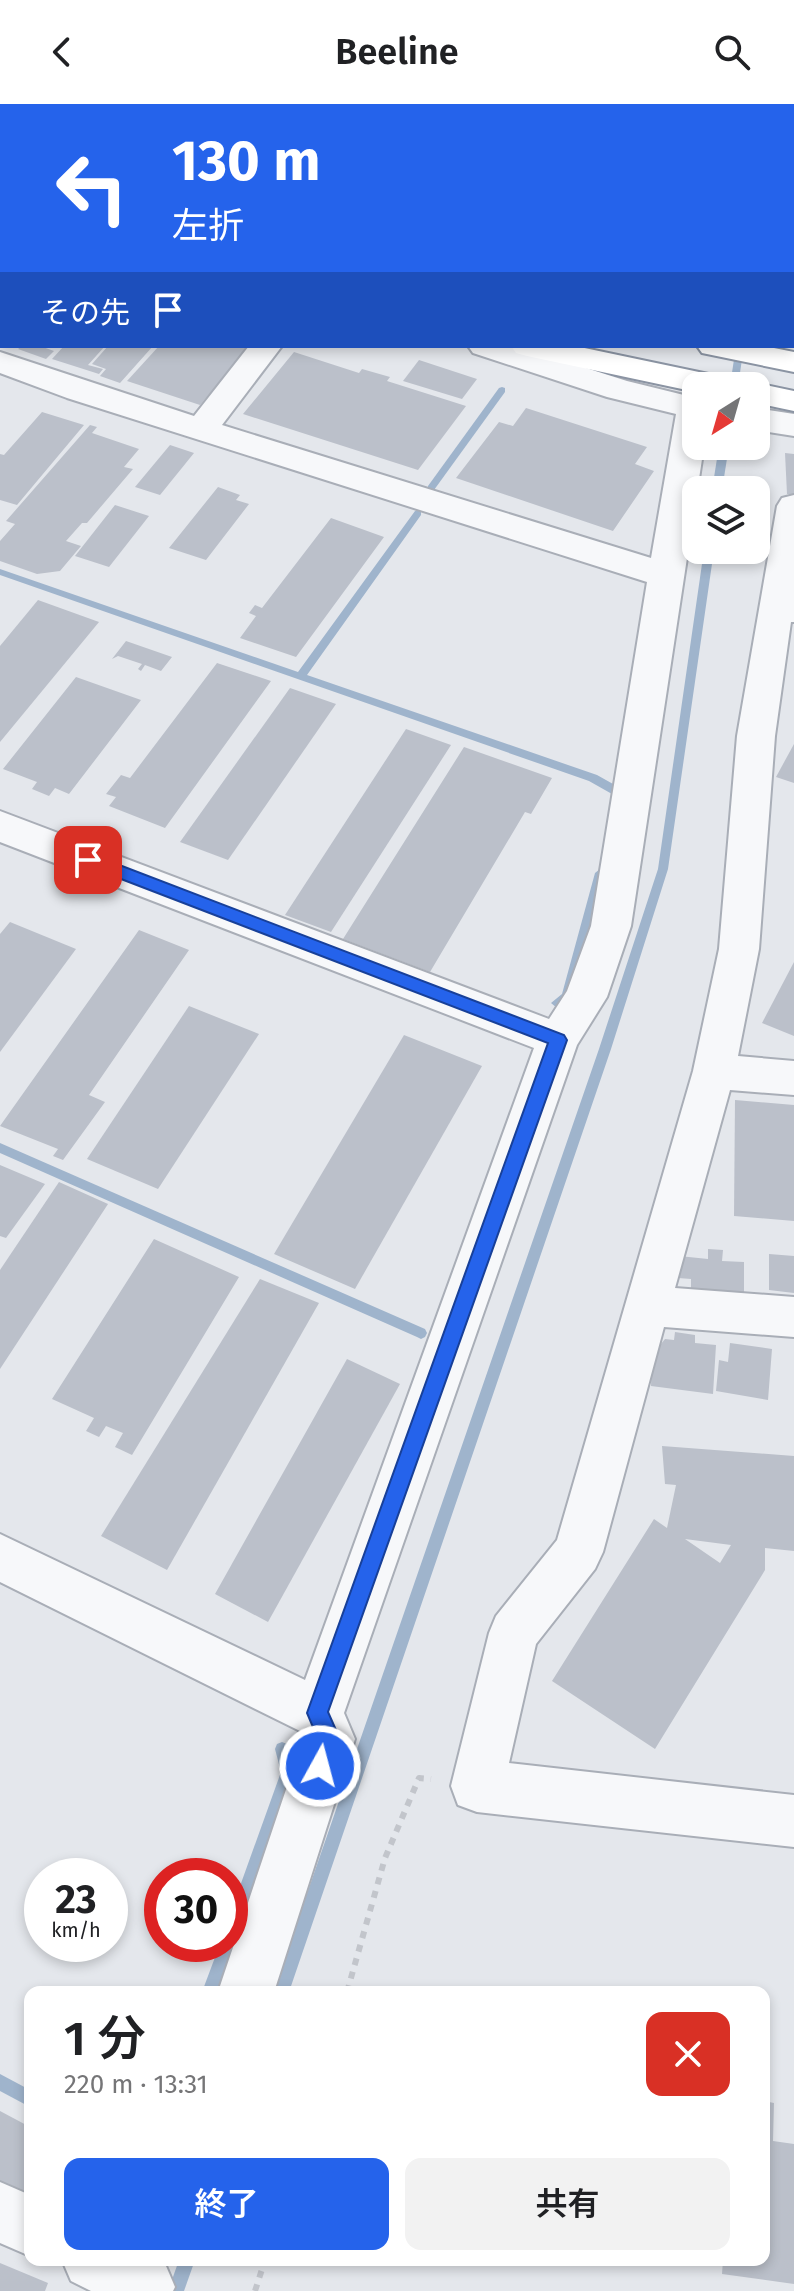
<!DOCTYPE html>
<html lang="ja">
<meta charset="utf-8">
<style>
body{margin:0;font-family:"Fira Sans","Noto Sans JP",sans-serif;background:#f2f2f2;color:#202124;height:100vh;display:flex;flex-direction:column;font-size:30px;white-space:nowrap}
*{box-sizing:border-box;margin:0}
p{font-size:26px;color:#757577}
.icon{flex:none;width:44px;height:44px;fill:none;stroke:currentColor;stroke-width:2;stroke-linecap:round;stroke-linejoin:round}
.map{position:relative;flex:1;overflow:hidden}
.details{position:absolute;left:24px;top:1882px;width:746px;height:280px;display:flex;flex-direction:column;background:#fff;border-radius:16px;box-shadow:0 4px 12px #0003}
.details>*{flex:none}
.banner{position:absolute;left:0px;top:0px;width:794px;height:244px;box-shadow:0 4px 12px #0003;background:#2563eb;color:#fff;overflow:hidden}
.needle{width:52px;rotate:217deg}
.fabs{position:absolute;left:682px;top:268px;display:grid;gap:16px}
.fabs a{display:grid;place-items:center;width:88px;height:88px;border-radius:16px;background:#fff;box-shadow:0 4px 12px #0003;font-size:40px}
.speed{position:absolute;left:24px;top:1754px;display:flex;gap:16px;font-size:40px;font-weight:700;text-align:center}
.speed>*{display:grid;place-content:center;width:104px;height:104px;border-radius:50%;background:#fff;box-shadow:0 4px 12px #0003;line-height:1}
.speed small{font-size:20px;font-weight:400}
.speed .limit{border:12px solid #d22;background:#fff;color:#111}
.pin{position:absolute;display:grid;place-items:center;width:68px;height:68px;color:#fff;margin:-34px;border-radius:16px;box-shadow:0 4px 12px #0006}
.me{position:absolute;width:88px;margin:-44px;rotate:7deg;stroke-linejoin:round;filter:drop-shadow(0 0 6px #0008)}
.turn{display:flex;align-items:center;gap:28px;height:168px;padding:0 40px;font-size:36px}
.turn .icon{width:104px;height:104px;stroke-width:2.5}
.turn b{display:block;font-size:56px;line-height:68px}
.then{display:flex;align-items:center;height:76px;padding:0 40px;background:#0003;gap:16px;font-size:30px}
.round{display:grid;place-items:center;flex:none;width:84px;height:84px;border-radius:16px;background:#f2f2f2}
.overview{display:flex;align-items:center;justify-content:space-between;height:136px;padding:0 40px}
h1{font-size:48px;font-weight:600;line-height:60px}
.button{display:flex;gap:16px;margin-top:auto;padding:16px 40px}
.button a{flex:1;height:92px;border-radius:16px;background:#2563eb;color:#fff;font-size:32px;font-weight:600;line-height:92px;text-align:center}
.button a+a{background:#f2f2f2;color:#202124}
header{display:flex;justify-content:space-between;align-items:center;height:104px;padding:0 40px;background:#fff;font-size:36px;font-weight:600}
.map>svg:first-child{display:block}
.lines{fill:none;stroke-linecap:round;stroke-linejoin:round}
.stream{fill:#9fb4cc;fill-rule:evenodd}
.building{fill:#bbc0ca;fill-rule:evenodd}
.minor-casing{stroke:#a9aeb7;stroke-width:4}
.highway-casing{stroke:#8b94a3;stroke-width:4}
.path{stroke:#c2c5cb;stroke-width:6;stroke-dasharray:7 7;stroke-linecap:butt}
.minor{fill:#f7f8fa;fill-rule:evenodd}
.highway{fill:#fff;fill-rule:evenodd}
.route{fill:#2563eb;stroke:#184099;stroke-width:2}
</style>
<header><svg class="icon" aria-label="back" viewBox="0 0 24 24"><path d="M15 5l-7 7 7 7"/></svg>Beeline<svg class="icon" aria-label="search" viewBox="0 0 24 24"><circle cx="10" cy="10" r="6"/><path d="M15 15l6 6"/></svg></header>
<div class="map">
<svg width="794" height="2187" viewBox="0 0 794 2187">
<rect width="100%" height="100%" fill="#e4e7ec"/>
<g class="lines">
<!-- stream -->
<g class="stream">
<rect x="766" y="0" width="8" height="2"/>
<rect x="792" y="79" width="2" height="4"/>
<path d="M736,242H744L738,282H730Z"/>
<path d="M502,283L505,284V288L434,386H428V382L499,284Z"/>
<path d="M719,342H729L722,386H712Z"/>
<path d="M418,406L421,407V411L307,571L597,671L622,685L623,688L620,700H612L611,697L612,690L589,677L0,471V465L298,568L415,407Z"/>
<path d="M704,446H714L668,765L611,945L289,1888H273L599,945L658,765Z"/>
<path d="M600,765L605,769L573,893L571,896L557,904L551,899L562,890L595,769Z"/>
<path d="M0,1039L425,1225L427,1229L425,1233L421,1235L417,1233L0,1049Z"/>
<path d="M282,1638L287,1640L295,1668L237,1831L233,1837L234,1840L218,1888H202L220,1840H230V1810L281,1668L275,1645L277,1640Z"/>
<path d="M0,1970L30,1986V2003L0,1987Z"/>
<path d="M179,2156H195L184,2187H168Z"/>
</g>
</g>
<!-- building -->
<g class="building">
<path d="M22,242H40L54,247L46,255L18,245Z"/>
<path d="M64,242H105L88,261L103,265L99,270L52,255Z"/>
<path d="M108,242H153L120,279L100,272L106,265L92,260Z"/>
<path d="M159,242H250L200,301L127,277Z"/>
<path d="M294,248L359,269L362,265L390,273L387,277L466,302L418,366L243,310Z"/>
<path d="M419,256L477,275L462,295L403,277Z"/>
<path d="M526,304L647,343L635,360L654,367L613,427L456,374L499,318L513,322Z"/>
<path d="M42,308L84,321L17,401L0,396V350L4,351Z"/>
<path d="M90,321L97,323L92,329L139,345L124,363L133,365L87,419H82L66,437L81,442L60,467L37,470L0,457V437L15,420L6,417Z"/>
<path d="M170,341L194,349L160,391L135,383Z"/>
<path d="M785,349L794,350V390H787Z"/>
<path d="M218,383L240,391L236,396L249,400L206,456L169,444Z"/>
<path d="M115,401L149,412L109,463L75,452Z"/>
<path d="M331,414L384,433L296,553L240,534L256,512L249,509L255,501L262,504Z"/>
<path d="M38,496L99,518L0,638V542Z"/>
<path d="M126,537L172,553L161,567L145,561L141,567L138,565L142,560L118,552L112,555Z"/>
<path d="M217,559L271,577L165,724L109,702L116,693L106,690L121,671L130,674Z"/>
<path d="M76,573L141,596L69,690L55,684L49,692L32,685L37,678L3,665Z"/>
<path d="M290,584L336,600L228,756L180,738Z"/>
<path d="M406,625L451,641L331,828L285,811Z"/>
<path d="M794,640V679L776,673Z"/>
<path d="M464,643L552,674L531,710L525,708L430,868L343,835Z"/>
<path d="M10,818L76,845L0,948V830Z"/>
<path d="M139,826L189,846L89,991L105,998L63,1056L53,1052L58,1045L0,1022Z"/>
<path d="M794,858V932L762,919Z"/>
<path d="M189,902L259,930L158,1085L87,1055Z"/>
<path d="M404,931L482,962L355,1185L274,1150Z"/>
<path d="M735,996L794,1001V1117L734,1112Z"/>
<path d="M0,1061L45,1080L6,1134L0,1132Z"/>
<path d="M59,1078L108,1100L0,1265V1166Z"/>
<path d="M154,1135L239,1173L132,1351L115,1343L123,1329L106,1322L99,1333L86,1327L94,1314L52,1295Z"/>
<path d="M708,1145L723,1146L722,1157L744,1158V1189L691,1184V1175L678,1174L679,1152L708,1155Z"/>
<path d="M769,1150L794,1152V1189L769,1186Z"/>
<path d="M260,1175L319,1199L167,1466L101,1432Z"/>
<path d="M675,1228L695,1231V1239L716,1241L713,1290L651,1282L652,1251L665,1235L674,1236Z"/>
<path d="M730,1239L772,1245L768,1296L716,1287L719,1256L728,1258Z"/>
<path d="M347,1255L400,1280L268,1518L215,1490Z"/>
<path d="M662,1342L794,1352V1447L765,1444V1466L655,1645L552,1577L654,1415L667,1424L676,1381L665,1380ZM685,1435L731,1441L720,1459Z"/>
<path d="M764,1997L774,1999L773,2037L794,2040V2180L722,2170L723,2156H764Z"/>
<path d="M0,2007L30,2023V2116L0,2099Z"/>
<path d="M0,2159L48,2179L45,2187H0Z"/>
</g>
<g class="lines">
<defs>
<g id="minor">
<path d="M236,0H270L271,2H237Z"/>
<rect x="792" y="44" width="2" height="18"/>
<rect x="792" y="165" width="2" height="18"/>
<path d="M249,242H282L222,321L651,454L676,310L607,293L473,249L468,242H517L627,277L696,294V342H704L631,822L607,893L577,941L344,1609L355,1635L274,1888H218L303,1635L300,1627L0,1478V1430L305,1576L534,944L0,738V707L549,915L567,887L591,822L647,478L67,294L0,269V248L194,312Z"/>
<path d="M756,304L794,310V332L756,326Z"/>
<path d="M794,391V518H791L775,632L759,845L738,952L794,957V991L730,986L675,1184L794,1193V1233L664,1223L603,1448L595,1465L536,1540L509,1659L794,1691V1743L477,1708L458,1701L451,1682L489,1529L496,1512L557,1436L693,967L719,845L737,632L777,402L782,394Z"/>
<path d="M0,2078L30,2091V2152L0,2139Z"/>
<path d="M62,2156H154L166,2162L175,2183L173,2187H91L71,2177Z"/>
</g>
<g id="highway">
<path d="M43,0H74L75,2H44Z"/>
<path d="M89,0H121L122,2H90Z"/>
<rect x="0" y="81" width="2" height="18"/>
<rect x="792" y="205" width="2" height="20"/>
<path d="M511,242H575L718,272L729,275L734,282H696V288L527,252L516,249Z"/>
<path d="M697,242H764L794,248V268L702,249Z"/>
<path d="M756,279L794,287V307L756,299V282H744Z"/>
</g>
</defs>
<!-- minor casing -->
<use href="#minor" class="minor-casing"/>
<!-- highway casing -->
<use href="#highway" class="highway-casing"/>
<!-- path -->
<g class="path">
<path d="M347,1888L385,1754L419,1674L431,1675"/>
<path d="M255,2187L265,2156"/>
</g>
<!-- minor -->
<use href="#minor" class="minor"/>
<!-- highway -->
<use href="#highway" class="highway"/>
</g>
<!-- route -->
<path class="route" d="M88,749L564,931L567,936L328,1608L340,1635L328,1670L320,1673L313,1670L309,1662L318,1635L307,1609L548,939L82,760V751Z"/>
</svg>
<div class="fabs">
<a><svg class="needle" viewBox="-14 -14 28 28"><path d="M0-13l5 13h-10z" fill="#e53935"/><path d="M0 13l5-13h-10z" fill="#757577"/></svg></a>
<a><svg class="icon" aria-label="layers" viewBox="0 0 24 24"><path d="M12 4l9 5-9 5-9-5zM3 14l9 5 9-5"/></svg></a>
</div>
<div class="speed"><div>23<small>km/h</small></div><div class="limit">30</div></div>
<div class="pin" style="left:88px;top:756px;background:#d93025"><svg class="icon" aria-label="arrive" viewBox="0 0 24 24"><path d="M6 21V4h12l-3 4 3 4H6"/></svg></div>
<svg class="me" style="left:320px;top:1662px" viewBox="-20 -20 40 40"><circle r="17" fill="#2563eb" stroke="#fff" stroke-width="3"/><path d="M0-11L8 9 0 5-8 9z" fill="#fff"/></svg>
<div class="banner">
<div class="turn"><svg class="icon" aria-label="left" viewBox="0 0 24 24"><path d="M17 20v-9H6M10 6l-5 5 5 5"/></svg><div><b>130 m</b>左折</div></div>
<div class="then">その先<svg class="icon" aria-label="arrive" viewBox="0 0 24 24"><path d="M6 21V4h12l-3 4 3 4H6"/></svg></div>
</div>
<section class="details">
<div class="overview"><div><h1>1 分</h1><p>220 m · 13:31</p></div><a class="round" style="background:#d93025;color:#fff"><svg class="icon" aria-label="close" viewBox="0 0 24 24"><path d="M6 6l12 12M18 6L6 18"/></svg></a></div>
<div class="button"><a>終了</a><a>共有</a></div>
</section>
</div>
